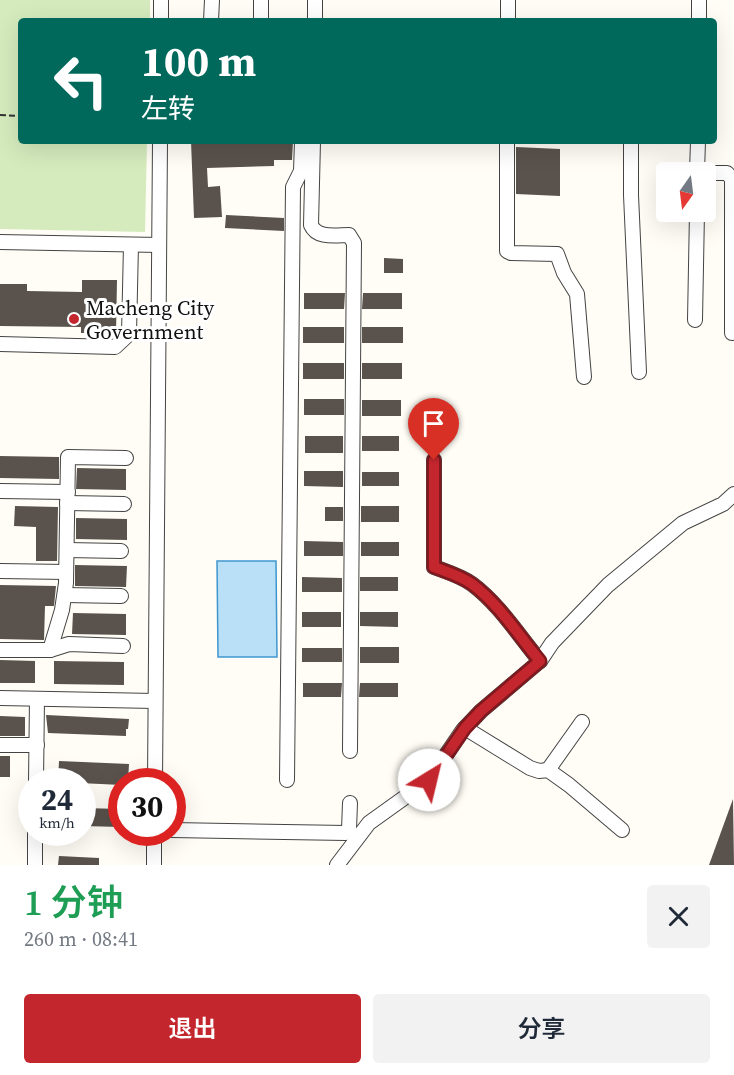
<!DOCTYPE html>
<html lang="zh">
<meta charset="utf-8">
<style>
body{margin:0;font-family:"Source Serif 4","Noto Sans SC",serif;background:#f2f2f3;color:#1f2937;height:100vh;display:flex;flex-direction:column;font-size:22px;white-space:nowrap}
*{box-sizing:border-box;margin:0}
p{font-size:20px;color:#747a83}
.icon{flex:none;width:33px;height:33px;fill:none;stroke:currentColor;stroke-width:2;stroke-linecap:round;stroke-linejoin:round}
.map{position:relative;height:865px;overflow:hidden}
.drawer{display:flex;flex-direction:column;background:#fff;flex:1}
.drawer>*{flex:none}
.hud{position:absolute;left:18px;top:18px;width:699px;height:126px;border-radius:6px;box-shadow:0 6px 24px #0002;background:#00695c;color:#fff;overflow:hidden}
.needle{width:39px;rotate:194deg}
.fabs{position:absolute;left:656px;top:162px;display:grid;gap:12px}
.fabs a{display:grid;place-items:center;width:60px;height:60px;border-radius:6px;background:#fff;box-shadow:0 6px 24px #0002;font-size:30px}
.speed{position:absolute;left:18px;top:768px;display:flex;gap:12px;font-size:30px;font-weight:700;text-align:center}
.speed>*{display:grid;place-content:center;width:78px;height:78px;border-radius:50%;background:#fff;box-shadow:0 6px 24px #0002;line-height:1}
.speed small{font-size:15px;font-weight:400}
.speed .limit{border:9px solid #d22;background:#fff;color:#111}
.pin{position:absolute;display:grid;place-items:center;width:51px;height:51px;color:#fff;margin:-62px -26px;border-radius:50% 50% 50% 0;rotate:-45deg;box-shadow:0 0 6px #0007}
.pin .icon{rotate:45deg}
.me{position:absolute;width:66px;margin:-33px;rotate:36deg;stroke-linejoin:round;filter:drop-shadow(0 0 4px #0008)}
.turn{display:flex;align-items:center;gap:21px;height:126px;padding:0 24px;font-size:27px}
.turn .icon{width:78px;height:78px;stroke-width:2.5}
.turn b{display:block;font-size:42px;line-height:51px}
.round{display:grid;place-items:center;flex:none;width:63px;height:63px;border-radius:6px;background:#f2f2f3}
.head{display:flex;align-items:center;justify-content:space-between;height:102px;padding:0 24px}
h1{font-size:36px;font-weight:600;line-height:45px;color:#1e9e55}
.primary-button{display:flex;gap:12px;margin-top:auto;padding:12px 24px}
.primary-button a{flex:1;height:69px;border-radius:6px;background:#c4262e;color:#fff;font-size:24px;font-weight:600;line-height:69px;text-align:center}
.primary-button a+a{background:#f2f2f3;color:#1f2937}
.map>svg:first-child{display:block}
.green{fill:#d5ebbd}
.water{fill:#b9e0f7;stroke:#3f96cf;stroke-width:1.5}
.building{fill:#5a524d}
.lines{fill:none;stroke-linecap:round;stroke-linejoin:round}
.minor-casing{stroke:#444;stroke-width:16}
.path{stroke:#333;stroke-width:2;stroke-dasharray:6 3;stroke-linecap:butt}
.minor{stroke:#fff;stroke-width:14}
.route-casing{stroke:#7f191e;stroke-width:15}
.route{stroke:#c4262e;stroke-width:10}
.poi-dot{fill:#c4262e;stroke:#fff;stroke-width:2}
.labels{text-anchor:middle;dominant-baseline:central;stroke-width:6;stroke-linejoin:round;paint-order:stroke}
.poi-label{font-size:21px;fill:#111;stroke:#fff;text-anchor:start}
</style>
<div class="map">
<svg width="734" height="865" viewBox="0 0 734 865">
<rect width="100%" height="100%" fill="#fffdf5"/>
<!-- green -->
<path class="green" d="M0,0H150V21H21V141H147L145,232L0,229Z"/>
<!-- water -->
<path class="water" d="M217,561H276L277,657H218Z"/>
<!-- building -->
<g class="building">
<path d="M191,141H293L292,160H274V166L207,168L208,187L220,186L222,217L194,218Z"/>
<path d="M516,147L560,149V196L516,194Z"/>
<path d="M226,215L284,218V231L225,228Z"/>
<path d="M384,258L403,259V273H384Z"/>
<path d="M82,280H117L116,333H81V327L0,326V284H27V291L82,292Z"/>
<path d="M304,293H345L344,309H304Z"/>
<path d="M363,293H402V309H362Z"/>
<rect x="303" y="327" width="41" height="16"/>
<rect x="362" y="327" width="41" height="16"/>
<rect x="303" y="363" width="41" height="16"/>
<rect x="362" y="363" width="40" height="16"/>
<rect x="304" y="399" width="40" height="16"/>
<rect x="362" y="400" width="39" height="16"/>
<rect x="305" y="436" width="38" height="17"/>
<rect x="362" y="436" width="37" height="15"/>
<path d="M0,456L59,457V479L0,478Z"/>
<path d="M77,468L126,469V490L76,489Z"/>
<path d="M304,471H343V487L304,486Z"/>
<rect x="362" y="472" width="37" height="14"/>
<path d="M15,506L58,507L57,561H36V527L14,526Z"/>
<rect x="361" y="506" width="38" height="16"/>
<rect x="325" y="507" width="18" height="14"/>
<path d="M76,518L127,519V540L76,539Z"/>
<path d="M304,541L343,542V556H304Z"/>
<rect x="361" y="542" width="38" height="14"/>
<path d="M75,565L127,566L126,587L75,586Z"/>
<path d="M302,577L342,578V592H302Z"/>
<rect x="360" y="577" width="38" height="14"/>
<path d="M0,585L56,586L54,606H45L44,640L0,639Z"/>
<rect x="302" y="612" width="39" height="15"/>
<path d="M360,612H398V627L360,626Z"/>
<path d="M73,613L126,614V635L72,634Z"/>
<rect x="360" y="647" width="39" height="16"/>
<rect x="302" y="648" width="40" height="14"/>
<path d="M0,660L35,661V683H0Z"/>
<path d="M54,661L124,662V685L54,684Z"/>
<path d="M303,683H342L341,697H303Z"/>
<path d="M360,683H398V697H359Z"/>
<path d="M46,715L129,719L128,729H126V736L48,733Z"/>
<path d="M0,716L25,717V736H0Z"/>
<rect x="0" y="756" width="10" height="21"/>
<path d="M59,761L129,764L128,782H122V785L58,782Z"/>
<path d="M733,799L734,865H709Z"/>
<path d="M82,808L122,809V827L82,826Z"/>
<path d="M59,856L99,858V865H58Z"/>
</g>
<g class="lines">
<defs>
<g id="minor">
<path d="M161,21V0"/>
<path d="M211,21L212,0"/>
<path d="M261,21V0"/>
<path d="M315,21V0"/>
<path d="M508,21V0"/>
<path d="M699,21V0"/>
<path d="M313,141L311,225C317,239 336,235 349,235L354,243L350,751"/>
<path d="M507,141V251L511,253L557,254L564,273L577,294L584,377"/>
<path d="M631,141V195L639,372"/>
<path d="M697,172L698,141"/>
<path d="M705,173H727L732,179V333"/>
<path d="M0,242L159,245"/>
<path d="M695,320L697,212"/>
<path d="M0,344L115,347L129,334L131,245"/>
<path d="M434,460V567C447,572 461,576 472,584C499,604 519,636 540,661"/>
<path d="M0,491L68,492"/>
<path d="M67,503L124,504"/>
<path d="M67,550L121,551"/>
<path d="M0,571L66,572"/>
<path d="M65,595L121,596"/>
<path d="M0,650H50L69,644L123,646"/>
<path d="M50,650L62,610L66,583L68,457L126,458"/>
<path d="M0,698L155,701"/>
<path d="M465,728L530,768L539,771L548,770L569,785L622,830"/>
<path d="M0,745H37"/>
<path d="M548,770L582,722"/>
<path d="M287,780L293,187L301,171L302,141"/>
<path d="M36,782L37,699"/>
<path d="M155,782L160,141"/>
<path d="M172,830L346,833L349,830L350,803"/>
<path d="M35,865V832"/>
<path d="M154,865V832"/>
<path d="M337,865L369,823L429,780L463,730L481,711L540,661L552,643L608,585L683,523L723,504L734,494"/>
</g>
</defs>
<!-- minor casing -->
<use href="#minor" class="minor-casing"/>
<!-- path -->
<path class="path" d="M0,115L21,116"/>
<!-- minor -->
<use href="#minor" class="minor"/>
</g>
<g class="lines">
<defs>
<path id="route" d="M429,780L465,728L481,711L540,661C519,636 499,604 472,584C461,576 447,572 434,567V460"/>
</defs>
<!-- route casing -->
<use href="#route" class="route-casing"/>
<!-- route -->
<use href="#route" class="route"/>
</g>
<!-- markers -->
<circle class="poi-dot" cx="74" cy="319" r="6"/>
<g class="labels">
<!-- poi labels -->
<g class="poi-label">
<text x="86" y="307">Macheng City<tspan x="86" dy="24">Government</tspan></text>
</g>
</g>
</svg>
<div class="fabs">
<a><svg class="needle" viewBox="-14 -14 28 28"><path d="M0-13l5 13h-10z" fill="#e53935"/><path d="M0 13l5-13h-10z" fill="#747a83"/></svg></a>
</div>
<div class="speed"><div>24<small>km/h</small></div><div class="limit">30</div></div>
<div class="pin" style="left:434px;top:460px;background:#d93025"><svg class="icon" aria-label="arrive" viewBox="0 0 24 24"><path d="M6 21V4h12l-3 4 3 4H6"/></svg></div>
<svg class="me" style="left:429px;top:780px" viewBox="-20 -20 40 40"><circle r="19" fill="#fff"/><path d="M0-13L10 11 0 6-10 11z" fill="#c4262e"/></svg>
<div class="hud">
<div class="turn"><svg class="icon" aria-label="left" viewBox="0 0 24 24"><path d="M17 20v-9H6M10 6l-5 5 5 5"/></svg><div><b>100 m</b>左转</div></div>
</div>
</div>
<section class="drawer">
<div class="head"><div><h1>1 分钟</h1><p>260 m · 08:41</p></div><a class="round"><svg class="icon" aria-label="close" viewBox="0 0 24 24"><path d="M6 6l12 12M18 6L6 18"/></svg></a></div>
<div class="primary-button"><a>退出</a><a>分享</a></div>
</section>
